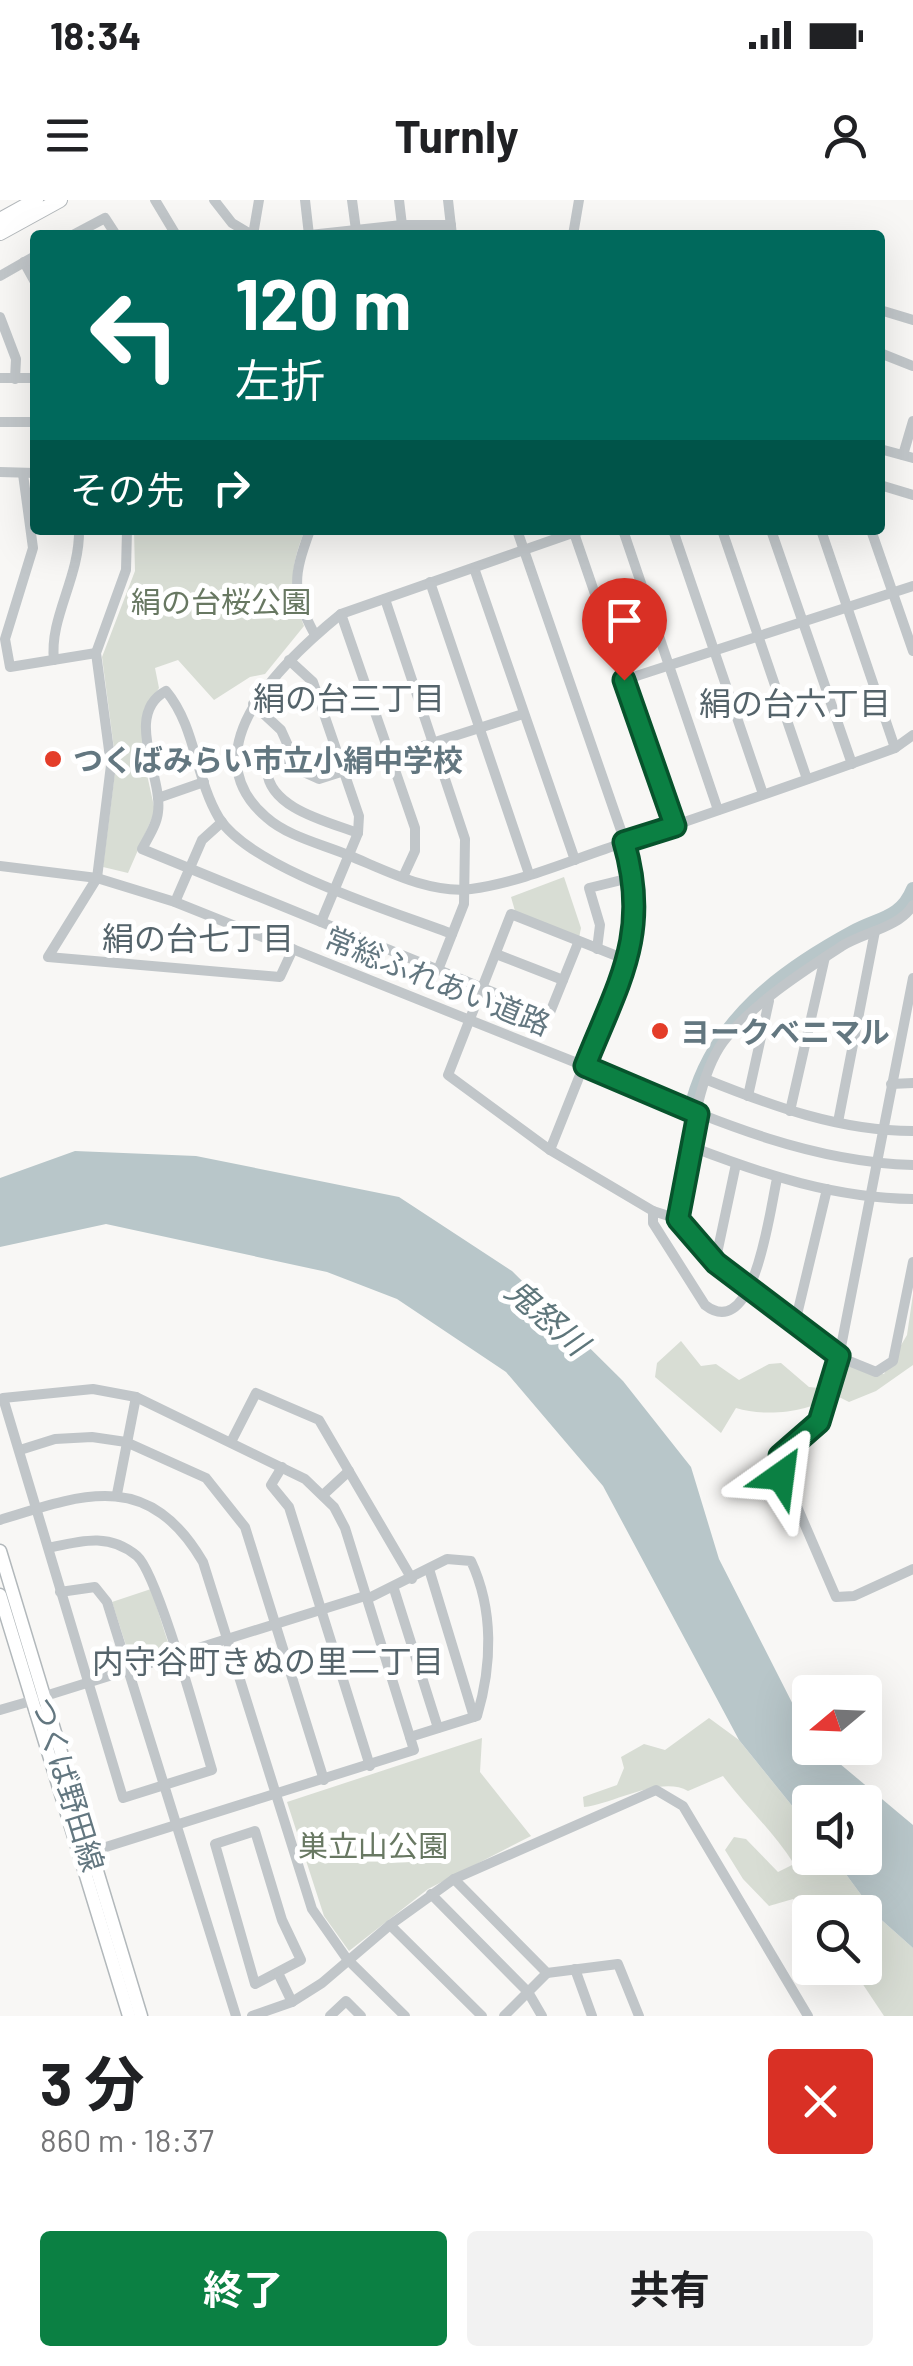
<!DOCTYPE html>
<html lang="ja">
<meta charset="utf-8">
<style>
body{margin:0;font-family:Barlow,"Noto Sans JP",sans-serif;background:#f2f2f2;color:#202124;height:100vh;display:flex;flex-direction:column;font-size:38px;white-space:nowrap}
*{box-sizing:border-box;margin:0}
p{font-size:32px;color:#757577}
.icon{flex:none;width:55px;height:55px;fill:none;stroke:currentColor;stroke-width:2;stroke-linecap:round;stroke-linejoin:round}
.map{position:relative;height:1816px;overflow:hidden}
.side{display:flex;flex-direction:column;background:#fff;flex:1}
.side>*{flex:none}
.hud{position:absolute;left:30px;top:30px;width:855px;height:305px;border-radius:10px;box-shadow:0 10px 40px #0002;background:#00695c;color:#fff;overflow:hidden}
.needle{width:65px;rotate:251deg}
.fabs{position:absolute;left:792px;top:1475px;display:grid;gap:20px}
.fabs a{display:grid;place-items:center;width:90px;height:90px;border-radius:10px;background:#fff;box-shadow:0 10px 40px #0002;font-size:50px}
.pin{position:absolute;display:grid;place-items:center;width:85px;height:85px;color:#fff;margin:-102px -42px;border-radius:50% 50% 50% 0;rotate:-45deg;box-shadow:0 0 10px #0007}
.pin .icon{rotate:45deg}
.me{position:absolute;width:110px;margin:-55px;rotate:31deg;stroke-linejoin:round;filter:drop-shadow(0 0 8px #0008)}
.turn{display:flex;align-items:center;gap:35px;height:210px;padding:0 40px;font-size:45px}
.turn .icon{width:130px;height:130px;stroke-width:2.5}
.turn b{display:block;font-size:70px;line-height:85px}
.then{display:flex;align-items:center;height:95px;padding:0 40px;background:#0003;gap:20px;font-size:38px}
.round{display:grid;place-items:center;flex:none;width:105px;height:105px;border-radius:10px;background:#f2f2f2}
.overview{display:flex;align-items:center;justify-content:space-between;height:170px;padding:0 40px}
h1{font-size:60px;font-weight:700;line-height:75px}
.primary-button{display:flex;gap:20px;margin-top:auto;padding:20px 40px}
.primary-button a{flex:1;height:115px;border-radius:10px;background:#0b8043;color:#fff;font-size:40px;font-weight:700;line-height:115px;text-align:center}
.primary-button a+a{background:#f2f2f2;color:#202124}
.status{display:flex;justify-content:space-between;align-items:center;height:70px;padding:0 50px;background:#fff;direction:ltr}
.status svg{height:28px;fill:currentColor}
header{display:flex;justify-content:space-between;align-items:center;height:130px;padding:0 40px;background:#fff;font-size:45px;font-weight:700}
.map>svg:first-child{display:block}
.green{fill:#d8ddd4}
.water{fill:#b8c6c9}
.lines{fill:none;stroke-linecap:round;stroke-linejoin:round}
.river{stroke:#b8c6c9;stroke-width:14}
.major-casing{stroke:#b2b8bb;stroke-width:15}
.highway-casing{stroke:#b2b7ba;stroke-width:16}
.minor{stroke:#c1c6c9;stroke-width:10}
.major{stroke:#fff;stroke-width:12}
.highway{stroke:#fff;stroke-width:14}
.route-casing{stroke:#07532c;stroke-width:25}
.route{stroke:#0b8043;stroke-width:18}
.poi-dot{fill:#e43d29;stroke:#fff;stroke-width:4}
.labels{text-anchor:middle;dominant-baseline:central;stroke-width:10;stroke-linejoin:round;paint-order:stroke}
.park-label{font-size:30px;fill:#687862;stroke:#fff}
.poi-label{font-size:30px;font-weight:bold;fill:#637780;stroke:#fff;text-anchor:start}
.street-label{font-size:30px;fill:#637780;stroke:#fff}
.neighbourhood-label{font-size:32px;fill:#55646b;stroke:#fff}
.water-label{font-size:32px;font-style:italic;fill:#5e767b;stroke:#fff}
</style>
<div class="status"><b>18:34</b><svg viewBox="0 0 49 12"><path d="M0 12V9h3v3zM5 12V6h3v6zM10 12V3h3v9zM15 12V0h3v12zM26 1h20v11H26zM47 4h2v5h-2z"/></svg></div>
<header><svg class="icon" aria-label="menu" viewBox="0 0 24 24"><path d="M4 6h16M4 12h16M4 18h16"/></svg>Turnly<svg class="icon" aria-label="person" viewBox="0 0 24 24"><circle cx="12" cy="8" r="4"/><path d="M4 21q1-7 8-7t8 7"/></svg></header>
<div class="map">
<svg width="913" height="1816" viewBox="0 0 913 1816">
<rect width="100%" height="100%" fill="#f8f7f5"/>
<!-- green -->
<g class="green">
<path d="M134,330H305C290,366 289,388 304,426L265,474L250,477L214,500L178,460L155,468L159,488L144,509V561L155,611L128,673L103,667L116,564L102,457L135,371Z"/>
<path d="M564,677L581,728L579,738L515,711L511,697Z"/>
<path d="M913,1094V1165L876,1191L849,1202L833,1194C812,1213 764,1217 736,1208L721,1233L655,1177L657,1163L681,1141L701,1166L716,1164L739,1180L769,1164L781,1163L809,1187L819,1188L845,1164L869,1174H884L907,1135Z"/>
<path d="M151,1389L171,1452L132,1464L112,1402Z"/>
<path d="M709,1518L739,1540L810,1628V1658H834L876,1715L913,1748V1816H884L852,1768H865V1712L810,1713L793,1699L769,1706L743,1679L725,1650L734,1637L746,1639L778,1672L794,1664C774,1632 746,1607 723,1576L688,1591C661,1575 613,1604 584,1607L583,1597L617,1585L624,1568L621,1557L644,1544L665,1550Z"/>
<path d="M482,1538L480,1572L531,1636L428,1689L349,1751L324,1716L287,1602Z"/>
</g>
<!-- water -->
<path class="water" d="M75,951L196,956L399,997L512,1071L623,1181L691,1267L719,1359L810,1538V1548H821L913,1625V1748L876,1715L834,1658H865V1602H810V1628L739,1540L603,1286L506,1172L397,1099L327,1072L106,1024L0,1047V978Z"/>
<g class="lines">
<!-- river -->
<path class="river" d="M693,900C716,819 781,771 853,732C878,718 901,719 913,689"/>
<defs>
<g id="major">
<path d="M0,1351L141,1816"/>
<path d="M0,1395L129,1816"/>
</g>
<g id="highway">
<path d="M0,20L36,0"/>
<path d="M0,33L60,0"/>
</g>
</defs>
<!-- major casing -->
<use href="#major" class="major-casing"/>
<!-- highway casing -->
<use href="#highway" class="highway-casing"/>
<!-- minor -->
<g class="minor">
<path d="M155,0L176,35"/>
<path d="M214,0L232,23L252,35"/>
<path d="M305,0L309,35"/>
<path d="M352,0L356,30"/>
<path d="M399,0L402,25"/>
<path d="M448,0L452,35"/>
<path d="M73,35L105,18L116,35"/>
<path d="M253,35L259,0"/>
<path d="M310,35L402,25H451"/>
<path d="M573,35L579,0"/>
<path d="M24,62L35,82"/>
<path d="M0,76L35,56"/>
<path d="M880,110L913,120"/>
<path d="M0,117L16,159L15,179"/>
<path d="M880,153L913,166"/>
<path d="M0,178H35"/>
<path d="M0,222H35"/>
<path d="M880,249L913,258"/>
<path d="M903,255L913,221"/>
<path d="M0,272L35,273"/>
<path d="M23,274L33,348L5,439L10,467L96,453"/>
<path d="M880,285L913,295"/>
<path d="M127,330L126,370L96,453L111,565L97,678L48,757L280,777L293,749"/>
<path d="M310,330C293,377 291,390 315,435"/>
<path d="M517,330L625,642L636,696L635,737L550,950"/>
<path d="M573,330L675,627"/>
<path d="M581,330L341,414C287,458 187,549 266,617C287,636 321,644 348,655C385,670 429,694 471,689C523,682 573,659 623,643C714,612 805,581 895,548L913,535"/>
<path d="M623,330L718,610"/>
<path d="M673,330L763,594"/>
<path d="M722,330L807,579"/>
<path d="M771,330L852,564"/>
<path d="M821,330L895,548"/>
<path d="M871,330L913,451"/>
<path d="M474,368L575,660"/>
<path d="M430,382L529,674"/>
<path d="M385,399L465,639L464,704L438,770"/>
<path d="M341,414L415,628V651L403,677"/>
<path d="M54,460C49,418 80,377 79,330"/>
<path d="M289,460L313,482L359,616L358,633L321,722"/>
<path d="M624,480L913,386"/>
<path d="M253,504L281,530L299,570L319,579L523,514"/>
<path d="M291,559L267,571C270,609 329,622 358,633"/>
<path d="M158,598L204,582"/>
<path d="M0,666L97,678L175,702C308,755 440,808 572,861C684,906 790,961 913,965"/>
<path d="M175,702L202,640L222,622"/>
<path d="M452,734C395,712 251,669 219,618C195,578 196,527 166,491C123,514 163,577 158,612C157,624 148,638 142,649L549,815L578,743"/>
<path d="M597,749L600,725L589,688L634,677"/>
<path d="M496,754L563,780"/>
<path d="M627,760L511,714L448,875L550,950L653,1011L678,1019L707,1055L751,1093L839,1157L876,1172L893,1161L913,1062"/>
<path d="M913,778L839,1157L819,1222L787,1249L779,1265L836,1397L854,1396L913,1369"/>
<path d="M705,879C772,906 840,931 913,931"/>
<path d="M891,884L913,883"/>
<path d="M748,896L769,801"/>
<path d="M790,911L825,757"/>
<path d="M838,922L875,731"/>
<path d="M692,947C765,975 835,998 913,999"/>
<path d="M653,1011V1023L705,1105C755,1144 770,1007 777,979"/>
<path d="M678,1019C688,969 693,883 723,842C752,804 802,772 842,746C864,732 899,728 913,705"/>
<path d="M715,1063L736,964"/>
<path d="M795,1123L827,989"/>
<path d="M231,1242L256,1193L319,1220L412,1379"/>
<path d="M20,1250L55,1239L92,1237L126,1242L206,1278L245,1327L324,1580"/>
<path d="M282,1267L271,1285L289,1307L370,1566"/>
<path d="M117,1294L136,1197"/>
<path d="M323,1295L349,1271"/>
<path d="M0,1320C85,1293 149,1270 203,1362L312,1709L347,1759L405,1816"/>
<path d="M48,1348C80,1341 109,1332 137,1356C158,1374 201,1534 212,1570L123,1598L3,1198L93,1189L136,1197L305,1279L334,1307L345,1328L414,1550L90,1652"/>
<path d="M429,1369L474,1517"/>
<path d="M394,1389L438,1528"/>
<path d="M60,1392L95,1387L107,1402L236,1816"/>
<path d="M367,1399L447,1359L471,1361C494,1410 492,1466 477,1516L410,1537"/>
<path d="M42,1497L365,1396"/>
<path d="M0,1510L31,1501"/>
<path d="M255,1631L282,1720L301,1760L255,1784L215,1644Z"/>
<path d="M454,1679L547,1773L618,1764L639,1816"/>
<path d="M431,1694L528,1792L542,1816"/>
<path d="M390,1725L482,1816"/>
<path d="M575,1769L592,1816"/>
<path d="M279,1775L292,1802"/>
<path d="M252,1816L292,1802L322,1783L390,1725L454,1679L656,1590L683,1606L808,1816"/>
<path d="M330,1816L346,1801L361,1816"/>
<path d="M504,1816L547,1773"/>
</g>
<!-- major -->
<use href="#major" class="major"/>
<!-- highway -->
<use href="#highway" class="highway"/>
</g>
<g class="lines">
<defs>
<path id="route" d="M624,480L675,626L624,642C651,734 618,783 585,866L698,914L678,1019L716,1063L839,1156L819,1222L780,1256L781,1276"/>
</defs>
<!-- route casing -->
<use href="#route" class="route-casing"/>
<!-- route -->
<use href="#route" class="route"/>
</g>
<!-- markers -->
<g class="poi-dot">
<circle cx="53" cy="559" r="10"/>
<circle cx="660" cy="831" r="10"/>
</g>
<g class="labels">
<!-- park labels -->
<g class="park-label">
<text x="221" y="401">絹の台桜公園</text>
<text x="373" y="1645">巣立山公園</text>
</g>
<!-- poi labels -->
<g class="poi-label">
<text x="73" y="559">つくばみらい市立小絹中学校</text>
<text x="680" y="831">ヨークベニマル</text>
</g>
<!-- street labels -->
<g class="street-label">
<text transform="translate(438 780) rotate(22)">常総ふれあい道路</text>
<text transform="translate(69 1584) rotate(73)">つくば野田線</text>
</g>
<!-- neighbourhood labels -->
<g class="neighbourhood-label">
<text x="349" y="497">絹の台三丁目</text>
<text x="795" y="502">絹の台六丁目</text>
<text x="198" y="737">絹の台七丁目</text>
<text x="268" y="1460">内守谷町きぬの里二丁目</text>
</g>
<!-- water labels -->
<g class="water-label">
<text transform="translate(548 1116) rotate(41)">鬼怒川</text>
</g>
</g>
</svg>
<div class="fabs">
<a><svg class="needle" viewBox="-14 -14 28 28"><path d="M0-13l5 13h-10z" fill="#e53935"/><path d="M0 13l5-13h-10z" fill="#757577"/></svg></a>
<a><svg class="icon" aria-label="sound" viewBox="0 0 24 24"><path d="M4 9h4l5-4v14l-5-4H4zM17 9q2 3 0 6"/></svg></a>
<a><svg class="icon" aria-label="search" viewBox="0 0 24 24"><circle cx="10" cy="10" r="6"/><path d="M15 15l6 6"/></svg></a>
</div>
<div class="pin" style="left:624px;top:480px;background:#d93025"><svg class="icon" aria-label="arrive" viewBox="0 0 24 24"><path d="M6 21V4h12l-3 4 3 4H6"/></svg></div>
<svg class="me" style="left:781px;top:1276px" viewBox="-20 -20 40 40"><path d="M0-17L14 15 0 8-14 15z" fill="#0b8043" stroke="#fff" stroke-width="4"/></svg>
<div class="hud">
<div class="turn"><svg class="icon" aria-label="left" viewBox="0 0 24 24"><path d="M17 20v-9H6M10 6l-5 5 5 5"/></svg><div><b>120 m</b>左折</div></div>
<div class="then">その先<svg class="icon" aria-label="right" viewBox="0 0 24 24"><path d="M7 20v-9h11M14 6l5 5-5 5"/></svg></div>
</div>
</div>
<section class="side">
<div class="overview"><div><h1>3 分</h1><p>860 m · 18:37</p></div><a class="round" style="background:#d93025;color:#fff"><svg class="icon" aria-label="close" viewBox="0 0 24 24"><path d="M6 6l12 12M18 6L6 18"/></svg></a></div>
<div class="primary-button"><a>終了</a><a>共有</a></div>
</section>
